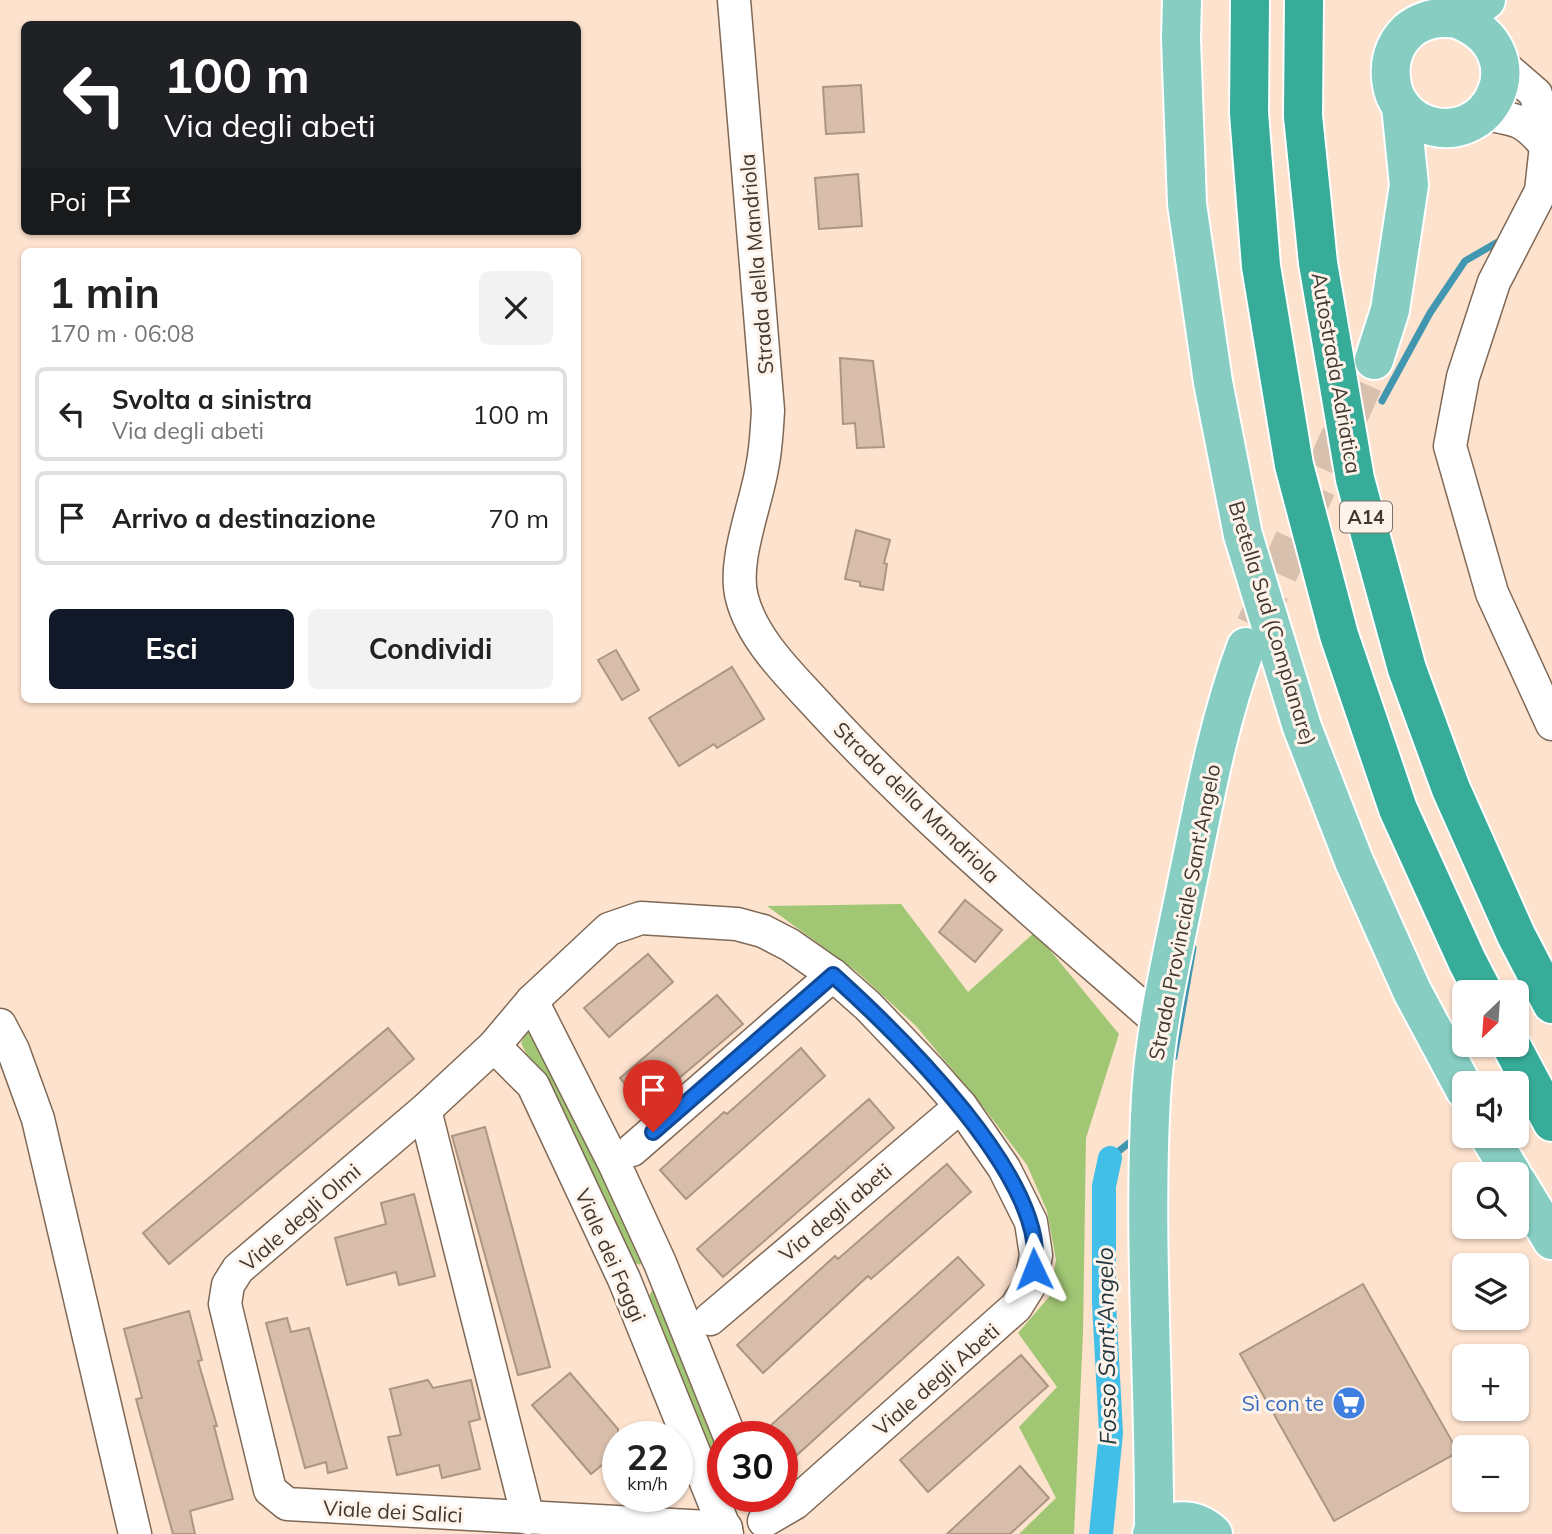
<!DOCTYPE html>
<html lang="it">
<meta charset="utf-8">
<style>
body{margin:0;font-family:Mulish,sans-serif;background:#f2f2f2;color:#222;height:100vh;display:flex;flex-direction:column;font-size:26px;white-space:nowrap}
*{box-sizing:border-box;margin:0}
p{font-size:23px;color:#767676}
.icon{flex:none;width:38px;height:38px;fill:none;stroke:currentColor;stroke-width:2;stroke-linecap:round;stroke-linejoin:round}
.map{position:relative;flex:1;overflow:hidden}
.side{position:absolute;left:21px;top:248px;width:560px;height:455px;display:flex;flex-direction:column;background:#fff;border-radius:10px;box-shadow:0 2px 5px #0004}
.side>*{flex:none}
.hud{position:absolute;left:21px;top:21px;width:560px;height:214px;border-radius:10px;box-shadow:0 2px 5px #0004;background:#202124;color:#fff;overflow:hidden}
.needle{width:46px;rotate:205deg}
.buttons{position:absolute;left:1452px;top:980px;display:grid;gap:14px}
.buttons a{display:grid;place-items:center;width:77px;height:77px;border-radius:10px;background:#fff;box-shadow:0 2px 5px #0004;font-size:35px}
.speed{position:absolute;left:602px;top:1421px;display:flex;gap:14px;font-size:35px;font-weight:700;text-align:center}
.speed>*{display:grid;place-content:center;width:91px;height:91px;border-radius:50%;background:#fff;box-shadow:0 2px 5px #0004;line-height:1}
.speed small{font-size:18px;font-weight:400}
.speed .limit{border:10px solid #d22;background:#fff;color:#111}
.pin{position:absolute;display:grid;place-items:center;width:60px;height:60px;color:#fff;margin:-72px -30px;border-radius:50% 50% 50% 0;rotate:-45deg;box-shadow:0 0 7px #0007}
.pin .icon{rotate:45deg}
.me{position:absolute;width:77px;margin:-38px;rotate:358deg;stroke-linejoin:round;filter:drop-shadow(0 0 5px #0008)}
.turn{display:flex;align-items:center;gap:24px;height:147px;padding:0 28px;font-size:32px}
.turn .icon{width:91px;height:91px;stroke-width:2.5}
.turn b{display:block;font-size:49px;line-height:60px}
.then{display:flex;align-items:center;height:66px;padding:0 28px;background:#0003;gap:14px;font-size:26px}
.round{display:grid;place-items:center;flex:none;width:74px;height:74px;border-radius:10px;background:#f2f2f2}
.overview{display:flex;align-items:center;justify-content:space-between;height:119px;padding:0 28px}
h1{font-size:42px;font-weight:700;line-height:52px}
.button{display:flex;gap:14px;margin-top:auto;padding:14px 28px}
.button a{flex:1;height:80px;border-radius:10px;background:#111827;color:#fff;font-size:28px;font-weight:700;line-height:80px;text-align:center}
.button a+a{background:#f2f2f2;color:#222}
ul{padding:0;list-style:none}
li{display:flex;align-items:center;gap:21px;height:94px;margin:0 14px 10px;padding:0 14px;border:4px solid #e0e0e0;border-radius:10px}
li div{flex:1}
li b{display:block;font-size:26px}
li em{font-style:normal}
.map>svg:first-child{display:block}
.green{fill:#a2c774}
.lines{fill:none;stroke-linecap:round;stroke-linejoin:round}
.stream{stroke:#4196b0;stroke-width:7}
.canal{stroke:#41bfe8;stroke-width:24}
.building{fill:#d8beaa;stroke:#ad9582;stroke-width:2}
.major-tunnel{stroke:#d8c0ae;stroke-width:38;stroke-dasharray:38 19;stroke-linecap:butt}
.minor-casing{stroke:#7f6956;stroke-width:35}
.major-casing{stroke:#fff;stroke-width:42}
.highway-casing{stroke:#fff;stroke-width:42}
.minor{stroke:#fff;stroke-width:32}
.major{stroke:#87cdc1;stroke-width:38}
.highway{stroke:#37ac98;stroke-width:38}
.route-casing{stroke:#114b97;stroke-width:18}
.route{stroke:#1a73e8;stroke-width:12}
.labels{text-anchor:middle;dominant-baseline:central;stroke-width:6;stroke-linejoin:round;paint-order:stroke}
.shield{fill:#fef3eb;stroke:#7a7067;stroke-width:2}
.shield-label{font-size:19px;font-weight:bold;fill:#42382f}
.street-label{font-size:21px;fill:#42382f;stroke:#fef3eb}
.shop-label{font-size:21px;fill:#366cbe;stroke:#fef3eb;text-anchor:end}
.water-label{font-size:23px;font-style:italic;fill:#1f343c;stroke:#fef3eb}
</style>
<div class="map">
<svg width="1552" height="1534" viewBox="0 0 1552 1534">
<rect width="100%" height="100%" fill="#fde2ce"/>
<!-- green -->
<g class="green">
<path d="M901,904L968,992L1035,932L1119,1034L1086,1138L1083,1333L1074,1534H1019L1056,1498L1019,1427L1057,1387L1018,1333L1049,1297L1056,1260L1047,1211L1027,1165L984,1108L916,1026L856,971L767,906Z"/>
<path d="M527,1031L538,1033L645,1256L640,1265L628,1260L521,1043Z"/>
<path d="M653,1289L666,1295L723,1442V1486L648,1298Z"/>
</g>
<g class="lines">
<!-- stream -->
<g class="stream">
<path d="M1382,401L1430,313L1465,261L1503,239"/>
<path d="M1174,1057L1193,948"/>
<path d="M1110,1158L1129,1143"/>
</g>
<!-- canal -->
<path class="canal" d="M1101,1534L1111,1433L1104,1303V1186L1110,1158"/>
</g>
<!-- building -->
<g class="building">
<path d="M861,85L864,132L826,134L823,87Z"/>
<path d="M858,174L862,226L819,229L815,178Z"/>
<path d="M840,358L873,361L884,447L857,448L855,423L843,424Z"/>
<path d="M856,530L890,540L884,563L887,564L883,590L860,586V582L845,579Z"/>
<path d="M616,650L639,690L622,700L598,660Z"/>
<path d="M732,667L764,719L717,748L714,744L679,766L649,718Z"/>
<path d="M965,900L1002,930L975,962L939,932Z"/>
<path d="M648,954L673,982L609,1037L584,1008Z"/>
<path d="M717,995L743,1024L645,1107L620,1078Z"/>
<path d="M388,1028L414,1059L169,1264L143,1233Z"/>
<path d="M801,1048L825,1076L686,1199L660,1170L724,1112L727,1114Z"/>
<path d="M869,1099L894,1128L723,1277L697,1249Z"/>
<path d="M485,1127L550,1367L518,1375L452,1136Z"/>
<path d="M947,1164L971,1192L871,1279L868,1276L763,1373L737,1345L835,1256L838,1259Z"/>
<path d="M414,1194L435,1276L399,1285L396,1272L347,1285L335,1238L386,1224L381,1203Z"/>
<path d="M958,1257L984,1285L797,1455L770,1426Z"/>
<path d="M1363,1284L1458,1452L1334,1521L1240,1354Z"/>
<path d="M189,1311L202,1360L198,1361L217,1426H214L233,1499L190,1511L195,1534H173L136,1399L142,1398L124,1329Z"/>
<path d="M287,1318L291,1332L309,1328L347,1468L328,1473L326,1462L305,1468L266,1323Z"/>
<path d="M1021,1355L1048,1386L928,1492L900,1460Z"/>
<path d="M570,1373L618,1429V1452L591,1474L532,1405Z"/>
<path d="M428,1380L433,1388L471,1380L480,1419L469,1422L480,1469L442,1478L439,1465L397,1475L388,1437L401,1435L390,1389Z"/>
<path d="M1020,1466L1049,1498L1010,1534H947Z"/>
</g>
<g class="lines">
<!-- major-tunnel -->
<path class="major-tunnel" d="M1255,626L1374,360"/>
<defs>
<g id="minor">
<path d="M734,0L768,410C767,429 766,449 762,468C756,505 732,562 742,598C753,641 792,677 821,709C925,822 1044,921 1159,1022"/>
<path d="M1500,63L1536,94L1546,146L1541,191L1494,282L1463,377L1450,446L1492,593L1552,724"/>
<path d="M1482,114C1516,119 1524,119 1546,146"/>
<path d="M532,1001L615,1165L660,1263L730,1437"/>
<path d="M0,1025L13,1050L38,1119L135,1534"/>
<path d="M494,1046L533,1085L624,1279L727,1534"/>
<path d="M425,1110L528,1518"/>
<path d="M632,1150L833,975"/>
<path d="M710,1319L961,1106"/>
<path d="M726,1528L287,1504L270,1490L225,1304L228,1285L238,1269L425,1110L494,1046L532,1001L609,929L641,918L737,924L763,931L790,945L833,975L868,1006L930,1071L961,1106L1004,1168L1031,1222L1036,1255L1031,1283L1016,1307L795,1503L764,1521"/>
</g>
<g id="major">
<path d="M1182,0L1181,39L1187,204L1213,382L1243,535L1302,727L1354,861L1412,991L1465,1090"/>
<path d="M1457,19C1540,50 1490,154 1420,122C1406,115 1394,100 1392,85C1388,65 1393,45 1408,31C1417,23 1431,18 1443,18C1448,18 1454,19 1459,17C1468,14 1478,6 1486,0"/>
<path d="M1374,360L1390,310L1409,185L1401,106"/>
<path d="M1489,1136L1512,1174"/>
<path d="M1517,1182L1552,1240"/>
<path d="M1154,1531C1155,1387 1143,1242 1151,1097C1155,1027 1172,957 1186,888C1203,807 1217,725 1246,647"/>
<path d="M1152,1534C1170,1517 1195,1517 1213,1534"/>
</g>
<g id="highway">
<path d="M1250,0L1249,113L1261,266L1294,465L1339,635L1398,809L1467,961L1483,992"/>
<path d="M1304,0L1303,116L1318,263L1355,479L1407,669L1451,789L1516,935L1552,1004"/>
<path d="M1511,1045L1552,1122"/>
</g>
</defs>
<!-- minor casing -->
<use href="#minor" class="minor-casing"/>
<!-- major casing -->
<use href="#major" class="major-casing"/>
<!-- highway casing -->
<use href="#highway" class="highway-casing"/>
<!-- minor -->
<use href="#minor" class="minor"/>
<!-- major -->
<use href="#major" class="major"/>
<!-- highway -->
<use href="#highway" class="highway"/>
</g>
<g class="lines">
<defs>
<path id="route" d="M653,1132L833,975C895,1031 1050,1180 1034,1269"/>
</defs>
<!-- route casing -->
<use href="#route" class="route-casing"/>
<!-- route -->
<use href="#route" class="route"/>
</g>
<!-- icons -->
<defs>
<symbol id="supermarket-disc" viewBox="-11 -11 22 22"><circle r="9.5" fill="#3f7fe0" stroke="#fef3eb"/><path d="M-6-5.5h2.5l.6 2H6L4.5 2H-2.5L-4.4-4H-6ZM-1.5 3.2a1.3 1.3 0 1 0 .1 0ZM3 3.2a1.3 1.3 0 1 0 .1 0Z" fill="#fff"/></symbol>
</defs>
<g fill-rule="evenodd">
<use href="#supermarket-disc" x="1330" y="1384" width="38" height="38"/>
</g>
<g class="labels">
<!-- shield labels -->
<rect class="shield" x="1340" y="501.5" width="52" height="31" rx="5"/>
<g class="shield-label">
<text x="1366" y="517">A14</text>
</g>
<!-- street labels -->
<g class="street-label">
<text transform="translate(756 264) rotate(-95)">Strada della Mandriola</text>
<text transform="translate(1337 373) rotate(80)">Autostrada Adriatica</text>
<text transform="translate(1273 623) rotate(73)">Bretella Sud (Complanare)</text>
<text transform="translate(917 802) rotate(44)">Strada della Mandriola</text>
<text transform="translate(1184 912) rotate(-79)">Strada Provinciale Sant'Angelo</text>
<text transform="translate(835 1212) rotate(-40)">Via degli abeti</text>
<text transform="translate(300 1217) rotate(-41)">Viale degli Olmi</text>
<text transform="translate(611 1255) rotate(66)">Viale dei Faggi</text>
<text transform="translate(936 1379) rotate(-41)">Viale degli Abeti</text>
<text transform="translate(393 1511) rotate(3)">Viale dei Salici</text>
</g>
<!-- shop labels -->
<g class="shop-label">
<text x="1324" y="1403">Sì con te</text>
</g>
<!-- water labels -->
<g class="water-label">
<text transform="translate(1106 1346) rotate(-91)">Fosso Sant'Angelo</text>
</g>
</g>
</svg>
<div class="buttons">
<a><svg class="needle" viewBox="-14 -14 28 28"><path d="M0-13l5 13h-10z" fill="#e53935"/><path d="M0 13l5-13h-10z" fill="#767676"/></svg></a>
<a><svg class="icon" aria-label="sound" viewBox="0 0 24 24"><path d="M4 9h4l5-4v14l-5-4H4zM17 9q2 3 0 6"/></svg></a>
<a><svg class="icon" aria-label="search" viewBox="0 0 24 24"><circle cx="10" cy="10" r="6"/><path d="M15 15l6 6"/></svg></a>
<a><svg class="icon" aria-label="layers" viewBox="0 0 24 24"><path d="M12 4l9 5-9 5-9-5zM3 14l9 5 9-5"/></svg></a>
<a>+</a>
<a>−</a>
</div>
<div class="speed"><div>22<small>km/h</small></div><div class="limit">30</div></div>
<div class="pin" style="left:653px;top:1132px;background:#d93025"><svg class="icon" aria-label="arrive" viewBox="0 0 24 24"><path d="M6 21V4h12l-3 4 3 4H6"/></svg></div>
<svg class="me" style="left:1034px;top:1269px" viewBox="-20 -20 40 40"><path d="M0-17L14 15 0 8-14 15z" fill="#1a73e8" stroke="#fff" stroke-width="4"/></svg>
<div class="hud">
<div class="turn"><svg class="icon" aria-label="left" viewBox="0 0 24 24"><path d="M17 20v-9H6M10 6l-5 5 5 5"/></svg><div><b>100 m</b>Via degli abeti</div></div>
<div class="then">Poi<svg class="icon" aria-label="arrive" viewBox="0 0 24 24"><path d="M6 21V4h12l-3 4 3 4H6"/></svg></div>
</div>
<section class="side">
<div class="overview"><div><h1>1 min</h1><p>170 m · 06:08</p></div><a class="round"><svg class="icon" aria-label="close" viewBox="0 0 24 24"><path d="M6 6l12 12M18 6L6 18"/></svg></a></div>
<ul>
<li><svg class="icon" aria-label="left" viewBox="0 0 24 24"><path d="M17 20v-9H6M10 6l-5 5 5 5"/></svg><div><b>Svolta a sinistra</b><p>Via degli abeti</p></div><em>100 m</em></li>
<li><svg class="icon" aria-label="arrive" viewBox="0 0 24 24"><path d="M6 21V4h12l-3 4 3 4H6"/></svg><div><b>Arrivo a destinazione</b></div><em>70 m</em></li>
</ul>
<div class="button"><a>Esci</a><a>Condividi</a></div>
</section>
</div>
